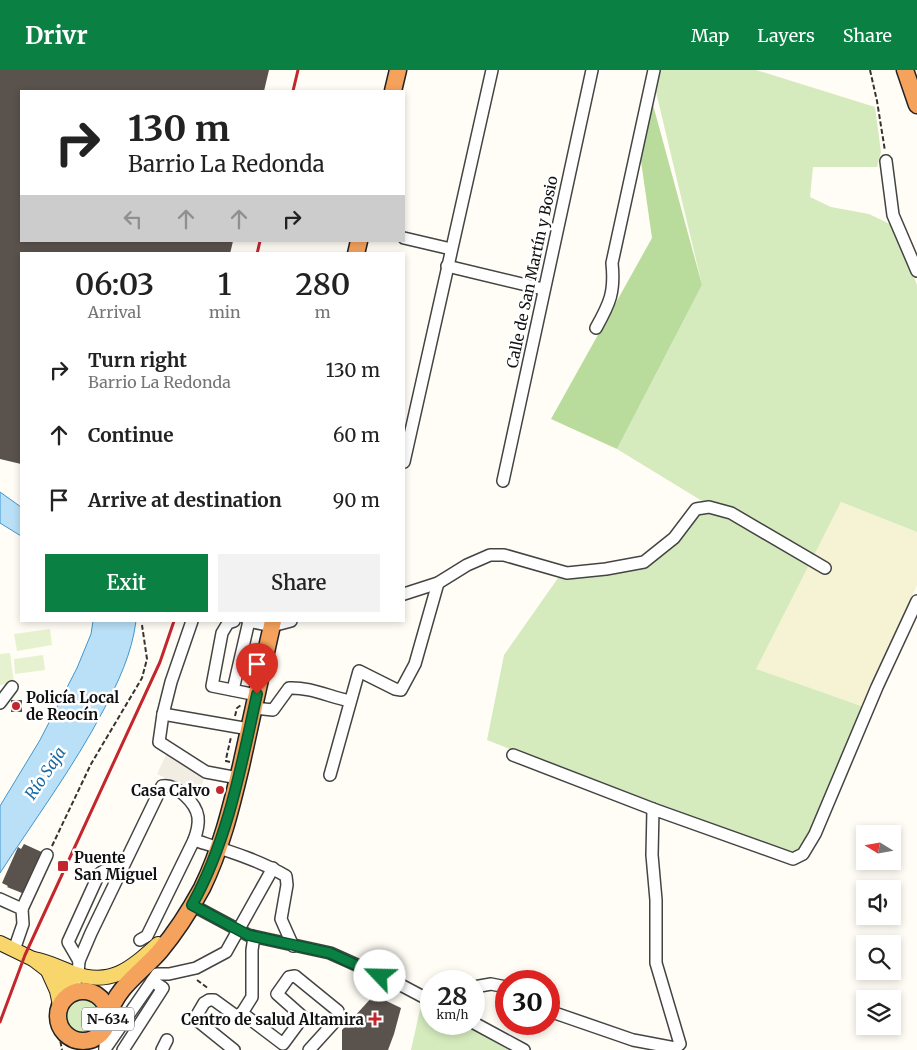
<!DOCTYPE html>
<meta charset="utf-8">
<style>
body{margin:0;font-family:Merriweather,serif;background:#f2f2f2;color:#222;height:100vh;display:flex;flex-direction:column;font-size:19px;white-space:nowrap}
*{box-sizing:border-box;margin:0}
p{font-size:16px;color:#767676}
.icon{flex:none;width:28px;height:28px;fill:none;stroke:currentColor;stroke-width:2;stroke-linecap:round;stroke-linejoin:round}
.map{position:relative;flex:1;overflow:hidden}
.details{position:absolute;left:20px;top:182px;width:385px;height:370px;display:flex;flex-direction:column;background:#fff;border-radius:0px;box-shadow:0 2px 8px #0003}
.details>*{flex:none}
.guide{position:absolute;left:20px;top:20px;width:385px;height:152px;border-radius:0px;box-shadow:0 2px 8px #0003;background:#fff;color:#222;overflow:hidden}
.needle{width:32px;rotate:281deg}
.buttons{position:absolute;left:856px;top:755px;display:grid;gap:10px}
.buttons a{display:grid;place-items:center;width:45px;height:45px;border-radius:0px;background:#fff;box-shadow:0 2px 8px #0003;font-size:25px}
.speed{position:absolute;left:420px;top:900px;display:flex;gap:10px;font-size:25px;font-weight:700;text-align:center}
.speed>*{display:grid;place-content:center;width:65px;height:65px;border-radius:50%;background:#fff;box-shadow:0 2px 8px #0003;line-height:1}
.speed small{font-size:12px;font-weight:400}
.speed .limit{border:8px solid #d22;background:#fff;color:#111}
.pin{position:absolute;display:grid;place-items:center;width:42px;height:42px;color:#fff;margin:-51px -21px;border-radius:50% 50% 50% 0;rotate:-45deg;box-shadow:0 0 5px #0007}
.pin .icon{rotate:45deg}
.me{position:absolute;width:55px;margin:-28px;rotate:294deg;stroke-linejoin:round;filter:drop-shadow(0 0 4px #0008)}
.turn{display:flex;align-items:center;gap:18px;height:105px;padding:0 25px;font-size:22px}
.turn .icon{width:65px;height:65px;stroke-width:2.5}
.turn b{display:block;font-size:35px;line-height:42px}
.lanes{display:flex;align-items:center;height:48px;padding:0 25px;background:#0003;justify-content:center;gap:25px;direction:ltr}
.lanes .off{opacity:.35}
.eta{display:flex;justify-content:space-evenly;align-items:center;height:85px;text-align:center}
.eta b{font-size:30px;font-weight:600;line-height:35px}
.cta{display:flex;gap:10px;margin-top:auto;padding:10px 25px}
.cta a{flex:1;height:58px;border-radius:0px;background:#0b8043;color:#fff;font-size:20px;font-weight:600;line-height:58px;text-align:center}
.cta a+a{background:#f2f2f2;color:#222}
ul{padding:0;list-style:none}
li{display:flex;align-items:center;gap:15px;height:65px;padding:0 25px}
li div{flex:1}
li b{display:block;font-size:19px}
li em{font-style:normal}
header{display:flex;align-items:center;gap:30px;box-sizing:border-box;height:70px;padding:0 25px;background:#0b8043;color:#fff}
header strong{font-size:24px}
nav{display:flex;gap:28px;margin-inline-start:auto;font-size:18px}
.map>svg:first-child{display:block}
.farmland{fill:#f6f3d4}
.green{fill:#d5ebbd}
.forest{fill:#b9dc9c}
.pitch{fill:#e6f2cf}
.plaza{fill:#f1ede2}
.water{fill:#b9e0f7;stroke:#3f96cf}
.building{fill:#5a524d}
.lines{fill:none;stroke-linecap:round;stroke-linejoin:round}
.minor-casing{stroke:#444;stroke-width:14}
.major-casing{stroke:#222;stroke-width:16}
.highway-casing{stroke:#222;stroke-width:19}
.path{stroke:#333;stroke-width:2;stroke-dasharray:5 2.5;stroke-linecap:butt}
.minor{stroke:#fff;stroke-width:11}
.major{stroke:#f9d66b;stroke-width:14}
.highway{stroke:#f5a25d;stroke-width:16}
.rail{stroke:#c4262e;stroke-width:3}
.route-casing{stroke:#07532c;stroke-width:12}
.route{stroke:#0b8043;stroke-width:9}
.poi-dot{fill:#c4262e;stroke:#fff;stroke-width:2}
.labels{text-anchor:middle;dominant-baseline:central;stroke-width:5;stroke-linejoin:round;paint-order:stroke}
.shield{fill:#fff;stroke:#585858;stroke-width:1}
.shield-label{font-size:14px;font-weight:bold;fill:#111}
.street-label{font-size:15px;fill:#111;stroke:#fff}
.poi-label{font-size:15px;font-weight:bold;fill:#111;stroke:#fff;text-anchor:start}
.water-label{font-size:16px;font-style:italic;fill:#1768a6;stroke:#fff}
</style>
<header>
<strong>Drivr</strong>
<nav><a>Map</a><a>Layers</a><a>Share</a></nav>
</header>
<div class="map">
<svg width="917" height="980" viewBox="0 0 917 980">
<rect width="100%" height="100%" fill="#fffdf5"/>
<!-- farmland -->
<path class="farmland" d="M841,432L917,462V515L864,637L755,599Z"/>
<!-- green -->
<g class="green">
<path d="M654,0H756L875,37L881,82L877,97H813L810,127L831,137L869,144L894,156L917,215V462L841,432L756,599L864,637L803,784L793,789L487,670L504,585L558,508L604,503L650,494L698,446L702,431L617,379L702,215L652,5Z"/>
<path d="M423,926L431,931V954H474L524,980H411Z"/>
<circle cx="82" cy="946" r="17"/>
</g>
<!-- forest -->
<path class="forest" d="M649,20L702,215L617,379L551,349L652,168L639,77Z"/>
<!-- pitch -->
<g class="pitch">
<path d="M50,559L52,575L17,581L14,564Z"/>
<path d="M10,583L14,613L0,615V584Z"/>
<path d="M43,585L45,600L15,604L14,589Z"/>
</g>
<!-- plaza -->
<path class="plaza" d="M167,683L204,708L196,733L182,716L157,704Z"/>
<!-- water -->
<g class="water">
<path d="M0,422L21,437V466L0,453Z"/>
<path d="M93,551H136C132,583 118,613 103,641C73,698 35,749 0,803V736L40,670L77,598L91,564Z"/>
</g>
<!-- building -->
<g class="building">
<path d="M0,0H269L264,21H21V171H233L230,184H21V394L0,389Z"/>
<rect x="11" y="630" width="11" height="12"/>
<path d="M24,774L46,784L27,825L7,817L8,816L2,813L18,777L21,779Z"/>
<path d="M374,925L401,938L394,964L388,980H342V960Z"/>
</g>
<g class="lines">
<defs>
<g id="minor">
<path d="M886,91L893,145L917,201"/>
<path d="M404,168L451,179"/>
<path d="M447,196L543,219"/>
<path d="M596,258C610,233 615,222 612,193L654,0"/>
<path d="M404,392L492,0"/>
<path d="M503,411L592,0"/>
<path d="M404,524L438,513L467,495L490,485H504L567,503L606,499L644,492L674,468L696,439L709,437L731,443L825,498"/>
<path d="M234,551L228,553L222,563L212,616L257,625"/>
<path d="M248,551L272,556L291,551"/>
<path d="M233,620L249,551"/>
<path d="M0,633L12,617"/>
<path d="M254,638L273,640L289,618C310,617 330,627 350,631"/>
<path d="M163,644L171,612L192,551"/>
<path d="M513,685L653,739"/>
<path d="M330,705L359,601L395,619L401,620L415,594L438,513"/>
<path d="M238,708L206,702L159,672L163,644L249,659"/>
<path d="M0,829L22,839L23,854L14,880"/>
<path d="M192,835L248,865L330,883L397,913L431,931"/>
<path d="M22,839L47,785"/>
<path d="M254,867L252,880V927L242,943L283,974L303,947L277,924L289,907L295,906L338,941L339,947L309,980"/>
<path d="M140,870L147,866L194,770C225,780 257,789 286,806L287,815L281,849L293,876"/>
<path d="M79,891L68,872L99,804C106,798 111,799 119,802"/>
<path d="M75,912L78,904L79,891L91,863L162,716C176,713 196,733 198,747C199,755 197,762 194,770"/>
<path d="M474,917L491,914L506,917"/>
<path d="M549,941L633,970L675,978L680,974L656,893V830L652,785L653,739L793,789L803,784L815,764L877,617L917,531"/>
<path d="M474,953L524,980"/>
<path d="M103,962L105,973V980"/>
<path d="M105,979L157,904H169L196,898L226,882L273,798"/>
<path d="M123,980L163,918L152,911"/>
<path d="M162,980L167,970"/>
<path d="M234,980L198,951L197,945L204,933L209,930H214L236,946L242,943"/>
</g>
<g id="major">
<path d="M0,873L33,889L59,909L80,921"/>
<path d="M33,889C47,891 60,898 73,903C112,917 131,898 158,874"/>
<path d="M48,901L57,921L60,935"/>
</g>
<g id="highway">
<path d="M905,0L917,35"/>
<path d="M393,21L398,0"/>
<path d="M356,184L359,171"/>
<circle cx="83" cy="946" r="25"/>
<path d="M109,945C116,917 142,902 160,881C176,862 190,840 202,818C221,779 231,738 241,696C252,647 262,599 273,551"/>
</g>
</defs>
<!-- minor casing -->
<use href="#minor" class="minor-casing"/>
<!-- major casing -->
<use href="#major" class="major-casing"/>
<!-- highway casing -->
<use href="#highway" class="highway-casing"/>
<!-- path -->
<g class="path">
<path d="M870,0L877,31L885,81"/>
<path d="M235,646L237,638L241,635"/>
<path d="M230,692L226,691V689L231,667"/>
<path d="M52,776L91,694L142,608L147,589L142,555"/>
<path d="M197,910L209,919"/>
<circle cx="83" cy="946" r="29"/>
<path d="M59,964L62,980"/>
</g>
<!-- minor -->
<use href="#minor" class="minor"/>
<!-- major -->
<use href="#major" class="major"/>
<!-- highway -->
<use href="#highway" class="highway"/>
<!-- rail -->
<g class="rail">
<path d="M293,21L298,0"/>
<path d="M257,184L260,171"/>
<path d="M0,952L25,885L160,592L174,551"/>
</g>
</g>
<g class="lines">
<defs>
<path id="route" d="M257,624C241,697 228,770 192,835L248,865L330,883L380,906"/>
</defs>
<!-- route casing -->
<use href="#route" class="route-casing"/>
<!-- route -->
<use href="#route" class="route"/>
</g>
<!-- markers -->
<g class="poi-dot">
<circle cx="16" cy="636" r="5"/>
<circle cx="220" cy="720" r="5"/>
<rect x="57" y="790" width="12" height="12" rx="2.5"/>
<path d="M372.5 941.5h5v5h5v5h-5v5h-5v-5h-5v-5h5z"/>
</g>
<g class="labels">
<!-- shield labels -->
<rect class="shield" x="82" y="937.5" width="52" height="23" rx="4"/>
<g class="shield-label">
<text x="108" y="949">N-634</text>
</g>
<!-- street labels -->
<g class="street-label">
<text transform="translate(532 202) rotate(-78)">Calle de San Martín y Bosio</text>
</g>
<!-- poi labels -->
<g class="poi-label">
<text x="26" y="627">Policía Local<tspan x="26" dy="17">de Reocín</tspan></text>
<text x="210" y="720" text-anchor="end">Casa Calvo</text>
<text x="74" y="787">Puente<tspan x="74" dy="17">San Miguel</tspan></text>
<text x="364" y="949" text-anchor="end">Centro de salud Altamira</text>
</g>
<!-- water labels -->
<g class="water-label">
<text transform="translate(45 703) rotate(-56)">Río Saja</text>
</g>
</g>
</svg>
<div class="buttons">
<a><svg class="needle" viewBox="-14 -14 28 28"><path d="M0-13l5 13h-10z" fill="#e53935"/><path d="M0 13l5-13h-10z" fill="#767676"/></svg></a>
<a><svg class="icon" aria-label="sound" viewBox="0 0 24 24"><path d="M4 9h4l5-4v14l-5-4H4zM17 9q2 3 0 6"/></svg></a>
<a><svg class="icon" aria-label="search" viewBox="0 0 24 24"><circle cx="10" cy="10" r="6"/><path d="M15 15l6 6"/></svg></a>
<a><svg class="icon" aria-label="layers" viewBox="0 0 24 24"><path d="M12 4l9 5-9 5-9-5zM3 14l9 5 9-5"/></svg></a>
</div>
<div class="speed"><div>28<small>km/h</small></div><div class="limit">30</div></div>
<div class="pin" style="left:257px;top:624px;background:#d93025"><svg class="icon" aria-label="arrive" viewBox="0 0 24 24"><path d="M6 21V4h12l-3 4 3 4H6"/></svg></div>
<svg class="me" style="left:380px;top:906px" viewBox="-20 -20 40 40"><circle r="19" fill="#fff"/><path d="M0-13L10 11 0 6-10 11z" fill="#0b8043"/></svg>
<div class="guide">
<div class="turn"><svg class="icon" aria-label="right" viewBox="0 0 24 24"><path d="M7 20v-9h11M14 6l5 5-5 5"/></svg><div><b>130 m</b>Barrio La Redonda</div></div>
<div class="lanes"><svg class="icon off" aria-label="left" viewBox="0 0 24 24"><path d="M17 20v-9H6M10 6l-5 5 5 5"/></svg><svg class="icon off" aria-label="ahead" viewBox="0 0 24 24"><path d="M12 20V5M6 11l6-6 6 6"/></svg><svg class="icon off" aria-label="ahead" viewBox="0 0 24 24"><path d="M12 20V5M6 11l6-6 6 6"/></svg><svg class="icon" aria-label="right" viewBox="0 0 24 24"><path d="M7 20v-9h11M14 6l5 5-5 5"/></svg></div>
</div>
<section class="details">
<div class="eta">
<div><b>06:03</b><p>Arrival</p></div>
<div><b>1</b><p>min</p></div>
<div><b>280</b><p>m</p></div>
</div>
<ul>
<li><svg class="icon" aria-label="right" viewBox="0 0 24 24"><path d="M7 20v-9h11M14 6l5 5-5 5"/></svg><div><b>Turn right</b><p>Barrio La Redonda</p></div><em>130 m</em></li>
<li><svg class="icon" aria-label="ahead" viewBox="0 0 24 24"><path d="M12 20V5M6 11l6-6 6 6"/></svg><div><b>Continue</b></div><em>60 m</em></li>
<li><svg class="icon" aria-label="arrive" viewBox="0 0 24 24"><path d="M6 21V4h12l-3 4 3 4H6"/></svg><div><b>Arrive at destination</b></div><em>90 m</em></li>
</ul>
<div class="cta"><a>Exit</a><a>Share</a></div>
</section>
</div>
